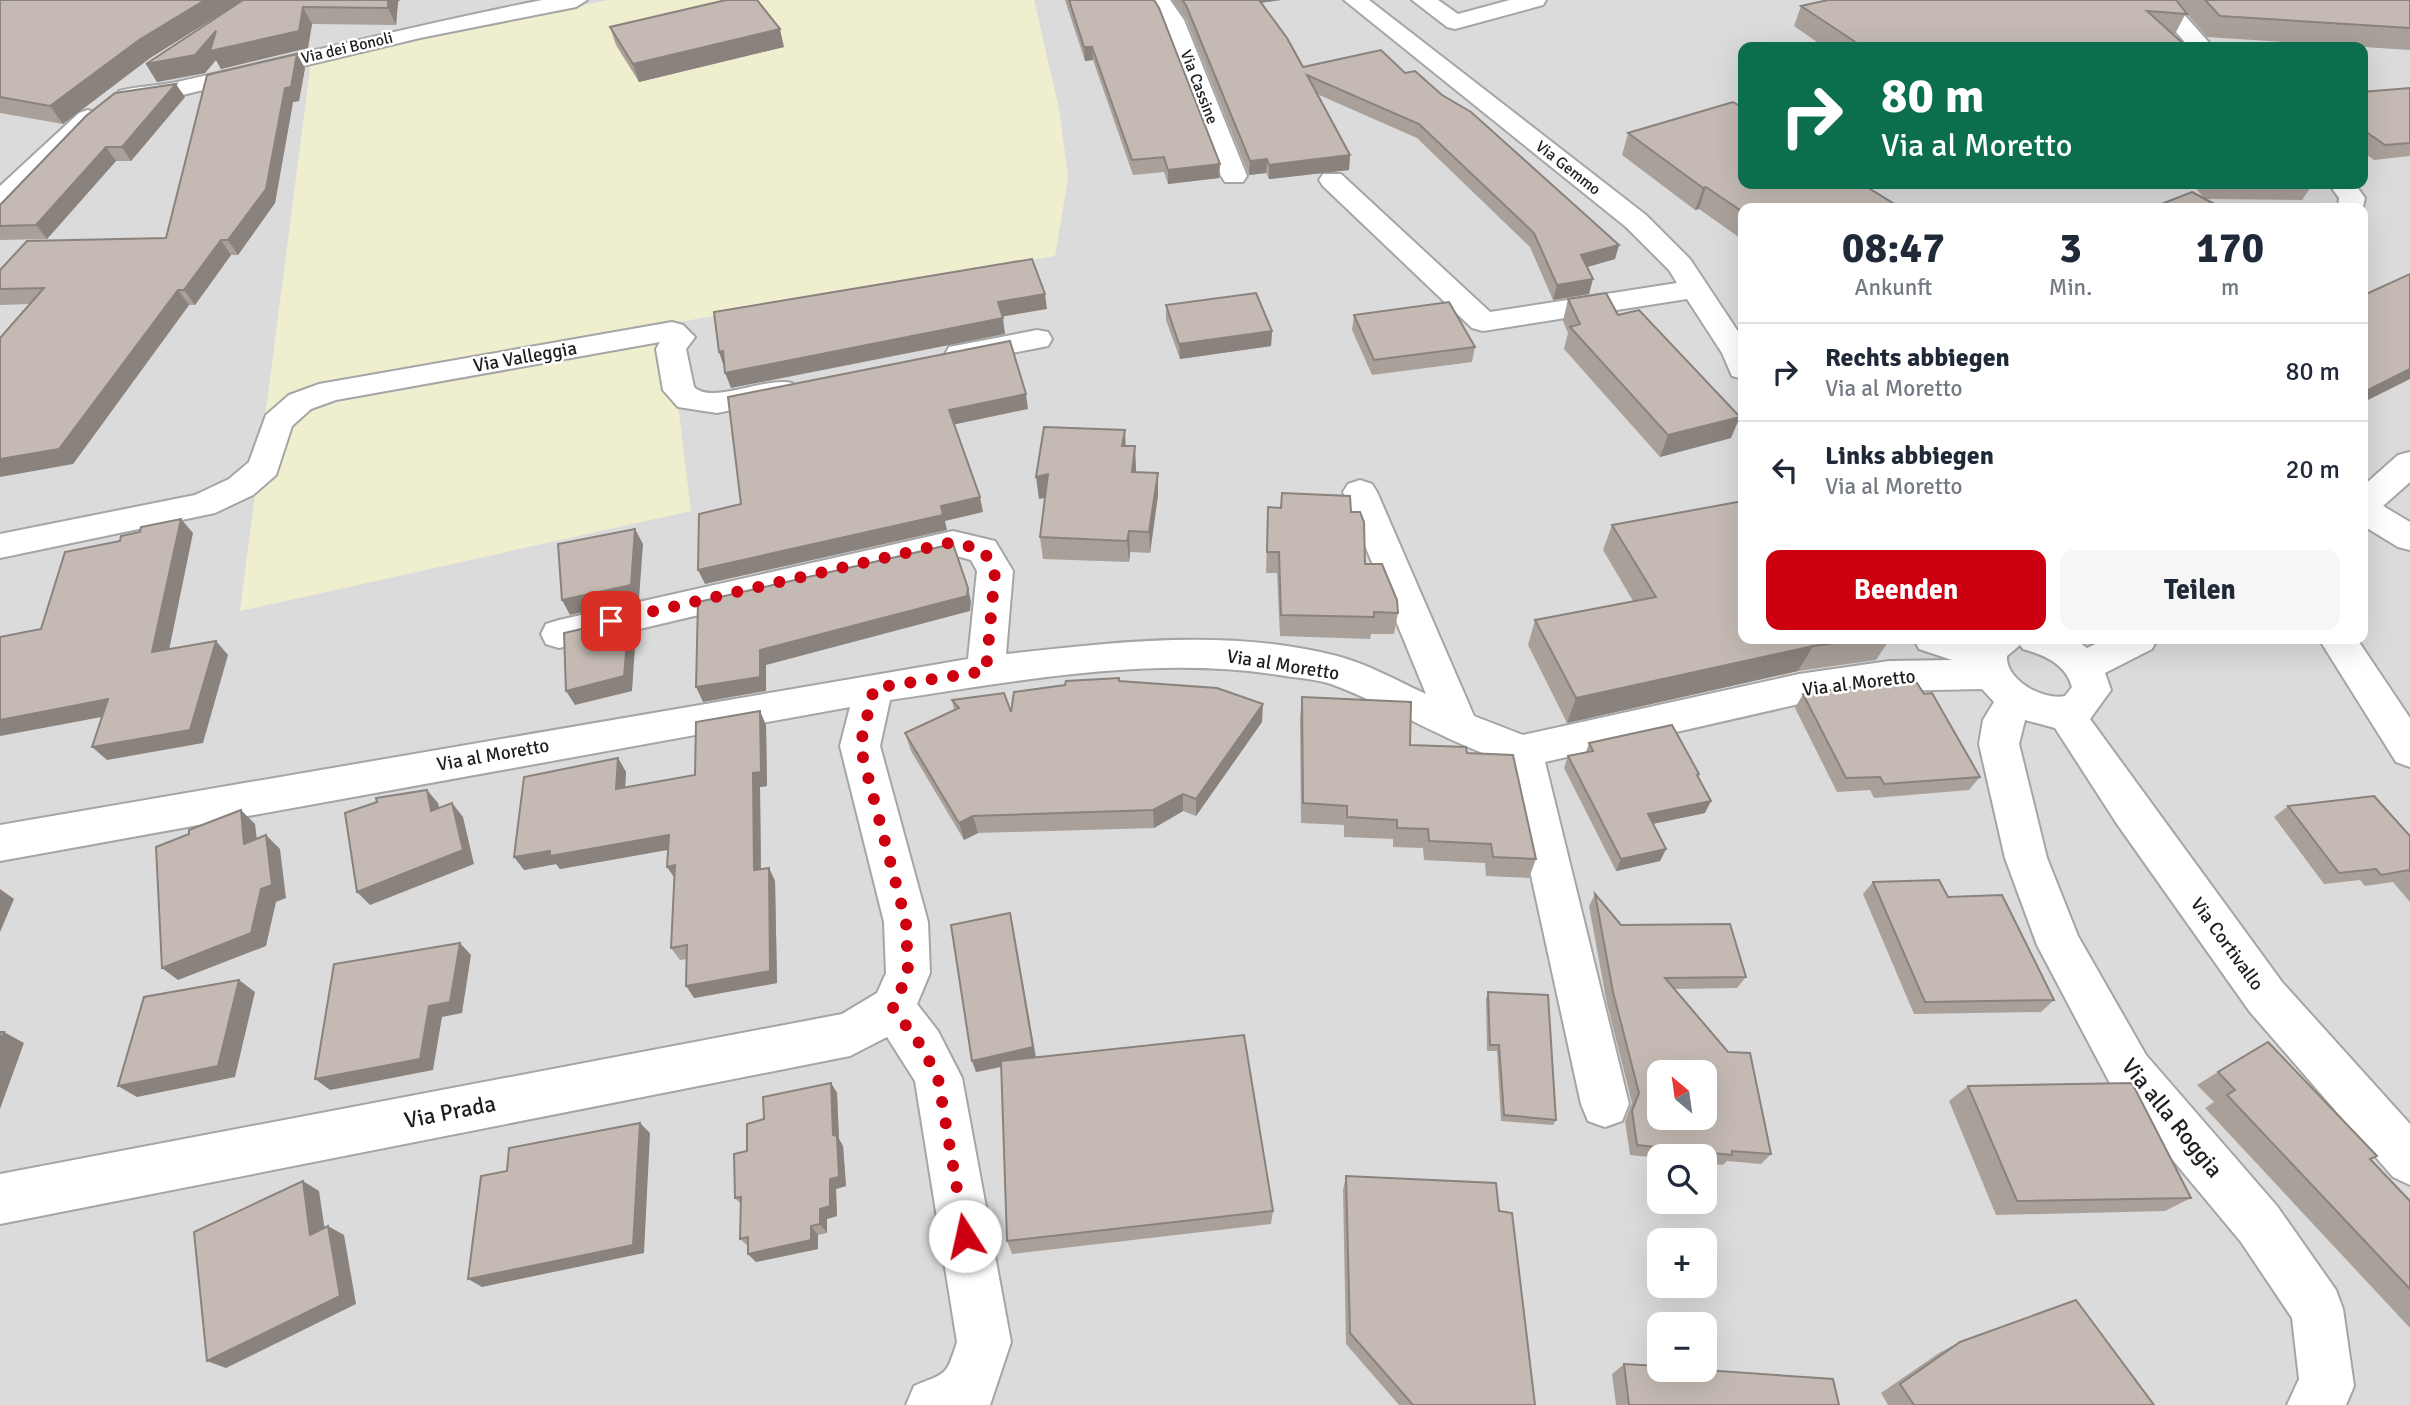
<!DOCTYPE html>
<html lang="de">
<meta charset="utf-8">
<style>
body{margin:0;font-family:Signika,sans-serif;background:#f6f6f7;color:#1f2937;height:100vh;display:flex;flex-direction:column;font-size:26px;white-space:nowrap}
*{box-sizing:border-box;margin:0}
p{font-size:23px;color:#747a83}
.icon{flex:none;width:38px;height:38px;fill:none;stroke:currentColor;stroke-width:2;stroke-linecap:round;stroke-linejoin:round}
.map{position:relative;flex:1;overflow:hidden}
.side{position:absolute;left:1738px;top:203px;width:630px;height:441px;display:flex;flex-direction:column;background:#fff;border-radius:14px;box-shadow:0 7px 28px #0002}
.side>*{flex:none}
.banner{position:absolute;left:1738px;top:42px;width:630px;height:147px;border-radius:14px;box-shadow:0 7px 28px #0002;background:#0b6e4f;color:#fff;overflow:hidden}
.needle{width:46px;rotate:331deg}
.fabs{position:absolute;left:1647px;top:1060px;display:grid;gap:14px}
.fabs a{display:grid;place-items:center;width:70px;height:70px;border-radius:14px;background:#fff;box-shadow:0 7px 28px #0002;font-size:35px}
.pin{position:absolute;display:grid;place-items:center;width:60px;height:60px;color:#fff;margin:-30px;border-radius:14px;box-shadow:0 4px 10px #0006}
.me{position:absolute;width:77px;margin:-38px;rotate:350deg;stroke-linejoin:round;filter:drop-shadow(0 0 5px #0008)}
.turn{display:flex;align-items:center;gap:24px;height:147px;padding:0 28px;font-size:32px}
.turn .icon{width:91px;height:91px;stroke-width:2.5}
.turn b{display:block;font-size:49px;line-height:60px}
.eta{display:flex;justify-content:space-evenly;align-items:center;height:119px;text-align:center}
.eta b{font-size:42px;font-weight:700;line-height:49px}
.button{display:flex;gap:14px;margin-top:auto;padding:14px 28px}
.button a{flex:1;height:80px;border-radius:14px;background:#cc0010;color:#fff;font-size:28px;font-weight:700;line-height:80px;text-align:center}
.button a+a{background:#f6f6f7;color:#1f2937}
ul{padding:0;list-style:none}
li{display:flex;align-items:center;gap:21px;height:98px;padding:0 28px;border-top:2px solid #e0e1e3}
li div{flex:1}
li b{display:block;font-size:26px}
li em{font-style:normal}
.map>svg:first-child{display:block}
.residential{fill:#dcdbdb;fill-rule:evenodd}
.farmland{fill:#efeecf}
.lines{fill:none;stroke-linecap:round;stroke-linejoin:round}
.minor-casing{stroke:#a5a5a5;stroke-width:4}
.minor{fill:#fff;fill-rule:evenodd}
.wall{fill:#a9a09a}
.shaded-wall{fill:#89827d}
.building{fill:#c4bab3;stroke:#89827d;stroke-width:2;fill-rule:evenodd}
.route{stroke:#cc0010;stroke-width:12;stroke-dasharray:0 21.6}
.labels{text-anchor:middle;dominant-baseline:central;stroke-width:5;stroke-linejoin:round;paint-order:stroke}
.far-street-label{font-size:16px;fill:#1e1e1e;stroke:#fff}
.street-label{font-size:19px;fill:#1e1e1e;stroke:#fff}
.near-street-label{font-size:23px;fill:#1e1e1e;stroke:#fff}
</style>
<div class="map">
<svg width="2410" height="1405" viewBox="0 0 2410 1405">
<rect width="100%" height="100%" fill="#efebe4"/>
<!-- residential -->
<path class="residential" d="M0,0H609L311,63L241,611L668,325L1068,178L1059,110L1034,0H2410V1405H0ZM1743,47H2362V184H1743ZM1743,208H2362V639H1743ZM1659,1073H1704V1118H1659ZM1659,1157H1704V1202H1659ZM1659,1241H1704V1286H1659ZM1659,1325H1704V1370H1659Z"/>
<!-- farmland -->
<path class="farmland" d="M609,0H1034L1059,110L1068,178L1055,256L668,324L691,511L240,611L311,62Z"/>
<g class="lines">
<defs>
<g id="minor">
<path d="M542,0H587L576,7L420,38L174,97L128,103L119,101L116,96L119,91C138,86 158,86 177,82C299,55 420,24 542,0Z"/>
<path d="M1148,0H1170L1184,20L1247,176L1243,182H1225L1221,176L1162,20Z"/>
<path d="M1344,0H1369L1646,215L1690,259L1743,339V379L1732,376L1722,353L1687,299L1483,331L1472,328L1323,186L1319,180L1323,174H1341L1490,312L1677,283L1669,270L1626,227Z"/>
<path d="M1412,0H1438L1458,14L1510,0H1546L1543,5L1455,29L1447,27Z"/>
<path d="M2148,0H2171L2213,47H2189Z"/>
<path d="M88,110L97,113L101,118L97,123L10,207L0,209V186L79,113Z"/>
<path d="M2329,184H2355L2365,198L2362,211V208H2338L2339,198Z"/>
<path d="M672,322L683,325L695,337L686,349L694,387C712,405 766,376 792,383L797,390L792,397L717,413L678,407L663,390L656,349L660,342L336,400L311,409L292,426L276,475L253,495L215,513L0,558V534L195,495L229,479L249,462L266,415L289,395L319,384Z"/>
<path d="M1037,330L1048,332L1052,339L1048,346L960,363L949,361L945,354L949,347Z"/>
<path d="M2410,452V482L2383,506L2410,522V550L2398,547L2362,525V487L2398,455Z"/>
<path d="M1360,480L1372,484L1377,492L1474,716L1523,735L1799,674L1889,661L1952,660L1919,649L1914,639H2075L2087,648L2106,639H2157L2152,649L2105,673L2111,690L2090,719L2282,982L2410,1124V1185L2393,1177L2250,1012L2117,824L2055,728L2025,720L2019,744L2047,858L2078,936L2146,1055L2277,1206L2336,1290L2343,1309L2354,1386L2346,1405H2287L2299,1379L2292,1318L2241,1242L2112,1087L2037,945L2005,858L1979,744L1983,720L1994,702L1982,689L1889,691L1799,704L1545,762L1629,1104L1622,1121L1605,1127L1588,1121L1581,1104L1506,761C1445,742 1391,706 1331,684C1316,679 1296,678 1279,675C1151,655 1018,681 890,700L880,746L928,922L930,973L917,1004L938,1031L962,1078L1011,1342L990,1405H906L914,1386C947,1372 946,1377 957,1342L915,1081L887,1037L850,1056L0,1224V1174L842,1014L877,993L886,973L884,922L840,746L850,707L0,861V825L968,659L977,571L971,560L953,555L559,648L546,644L541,634L546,624L559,620L953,531L995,541L1013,571L1006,654C1116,642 1228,628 1337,656C1368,664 1397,681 1426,694L1343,492L1348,484ZM2020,645L2023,649C2044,655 2066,664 2072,687L2065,696C2044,701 2005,680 2007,656Z"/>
<path d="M2319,639H2357L2410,718V767L2396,762Z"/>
</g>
</defs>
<!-- minor casing -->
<use href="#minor" class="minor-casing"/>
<!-- minor -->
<use href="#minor" class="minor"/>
</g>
<!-- wall -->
<g class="wall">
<path d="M0,0L398,2L396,25L312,24L308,48L221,69L216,60L205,73L157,82L146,64L241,1L150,58L63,124L0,113Z"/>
<path d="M1065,0H1154L1220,164L1219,178L1168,184L1164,172L1133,175L1093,60L1085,61Z"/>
<path d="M1172,0H1281L1261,3L1303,67L1405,73L1442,95L1619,245L1615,259L1587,267L1589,294L1553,300L1530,247L1417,138L1317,94L1350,155L1349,170L1269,179L1266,173L1249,175L1186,19Z"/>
<path d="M1828,0H2410V50L2207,37L2186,13L2175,34H2173L2187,47H1824L1794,26L1801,6Z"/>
<path d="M610,27L784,47L639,82L616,45Z"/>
<path d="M305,68L299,101L293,102L275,203L238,255H231L195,305H189L73,464L30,304L0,305V270L166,238Z"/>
<path d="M2410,88V156L2374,160L2362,151V92Z"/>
<path d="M185,97L131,161H116L47,239L0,240V205Z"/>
<path d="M1628,133L1743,184H1878L1868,188L1743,208V240L1699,209L1695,210L1622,155Z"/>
<path d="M2192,184H2313L2302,200L2205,199Z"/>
<path d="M1568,299L1618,315L1731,438L1660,457L1564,349L1568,333L1563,321Z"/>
<path d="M1166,305L1272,331L1271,346L1180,359L1166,320Z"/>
<path d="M1354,315L1475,347L1472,362L1372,375L1352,330Z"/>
<path d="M1126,446L1136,468V472L1158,495L1150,553L1130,552L1129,562L1043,559L1040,537L1045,498L1039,499Z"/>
<path d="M1268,507L1351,512L1365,564L1398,613L1394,634H1371L1370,639L1280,636L1277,573H1266Z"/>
<path d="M1612,525L1743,639H1890L1876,660L1798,671L1567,723L1528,645L1535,620L1633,601L1603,550Z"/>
<path d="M1119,681L1262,722L1196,816L1183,811L1154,828L978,833L964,840L911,751L905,733L954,710L952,700L1011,712Z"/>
<path d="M1803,694L1980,777L1969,790L1874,798L1870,790L1837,792L1795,708Z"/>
<path d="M1302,697L1410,745L1467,753L1536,859L1529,878L1486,876L1485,863L1424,860L1423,848L1393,847V839L1344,837V825L1301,823L1300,718Z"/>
<path d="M766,725L767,786L760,787L761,869L769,868L775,881L777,983L694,998L687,959L680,960L671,948L674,877L668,850L560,869L556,864L524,870L618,758L626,772L625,788L695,775Z"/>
<path d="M1589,743L1699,774L1698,777L1705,813L1653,824L1666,849L1660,861L1616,871L1564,768L1568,756L1586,752Z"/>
<path d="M2288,806L2410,836V902L2393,882L2365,886L2360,880L2324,884L2274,817Z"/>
<path d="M1873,882L1948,897L2054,1000L2041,1012L1914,1014L1863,894Z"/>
<path d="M1595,894L1621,925L1746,977L1737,988L1675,989L1771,1154L1761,1164L1727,1161L1723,1165L1704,1163V1157H1659V1158L1630,1155L1625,1121L1632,1103L1607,1004L1589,906Z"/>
<path d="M1013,925L1036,1057L1273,1211L1271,1224L1012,1254L1007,1241L1002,1067L976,1072Z"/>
<path d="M1488,992L1556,1120L1553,1125L1501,1121L1497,1051H1487L1486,999Z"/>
<path d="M2218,1072L2370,1159L2410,1201V1328L2205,1108L2214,1102L2197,1085Z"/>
<path d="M831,1083L837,1093L839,1139L843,1146L846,1186L836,1189L837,1216L827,1219V1233L818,1235V1249L756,1262L748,1254V1246L740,1239L741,1204L735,1198L747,1151Z"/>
<path d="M1968,1086L2191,1198L2165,1211L1996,1215L1949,1101Z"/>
<path d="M1346,1176L1499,1211L1535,1405H1399L1346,1344L1343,1190Z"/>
<path d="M1960,1342L2154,1405H1888L1881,1393L1939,1353Z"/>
<path d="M1624,1364L1839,1405H1616L1612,1374Z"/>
</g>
<!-- shaded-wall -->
<g class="shaded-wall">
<path d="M205,0H243L150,58L63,124L50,106L139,40Z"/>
<path d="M388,0H400L398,2L396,25L388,8Z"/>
<path d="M1252,0H1281L1251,4Z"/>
<path d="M303,7L312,24L308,48L221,69L216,60L205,73L157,82L146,64L216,31Z"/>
<path d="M780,29L784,47L639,82L633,64Z"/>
<path d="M1084,47H1092L1093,60L1085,61Z"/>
<path d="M297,54L305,68L299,101L293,102L275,203L238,255L228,240Z"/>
<path d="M176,84L185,97L131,161L122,147Z"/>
<path d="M106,147L116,161L47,239L36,225Z"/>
<path d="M1350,155L1349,170L1269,179V165Z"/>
<path d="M1267,159L1266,173L1249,175L1250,161Z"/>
<path d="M1220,164L1219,178L1168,184V170Z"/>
<path d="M1846,184H1878L1840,198Z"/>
<path d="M1706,187L1699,209L1695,210L1703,188Z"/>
<path d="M221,240L231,255L195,305L184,290Z"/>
<path d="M1619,245L1615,259L1577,270L1581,255Z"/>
<path d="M1593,279L1589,294L1553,300L1557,285Z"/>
<path d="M178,290L189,305L73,464L0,477V459Z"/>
<path d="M1045,294L1047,309L1000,317L998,302Z"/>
<path d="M1003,318L1005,334L731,388L725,373Z"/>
<path d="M1272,331L1271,346L1180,359L1179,344Z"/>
<path d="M723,351L728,366L724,367L719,352Z"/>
<path d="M2410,369V379L2362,403V393Z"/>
<path d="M1026,394L1028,409L952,425L949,410Z"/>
<path d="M1740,417L1731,438L1660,457L1668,435Z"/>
<path d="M1125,430L1126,452L1122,446Z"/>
<path d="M1135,446L1136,468L1133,494L1132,472Z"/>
<path d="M1158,473V495L1150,553L1149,532Z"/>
<path d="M1048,474L1051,496L1039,499L1036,477Z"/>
<path d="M980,497L983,512L945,521L947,530L705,584L698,570L941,506Z"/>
<path d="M181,519L193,533L166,665L152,652Z"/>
<path d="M635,529L643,544L639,599L570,615L562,600Z"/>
<path d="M1129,531L1130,552L1129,562L1127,541Z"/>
<path d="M968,588L971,602L970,611L766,665V691L703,702L696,687L760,650Z"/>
<path d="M629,618L636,632L632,691L575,705L566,691Z"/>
<path d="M216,641L228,655L203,743L107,760L92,747Z"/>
<path d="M1813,646L1798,671L1567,723L1576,698Z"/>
<path d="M108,699L123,713L0,736V720Z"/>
<path d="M1263,704L1262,722L1196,816V799Z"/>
<path d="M760,711L766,725L767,786L760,787L761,884L754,870L753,773Z"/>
<path d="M618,758L626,772L624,803L616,789Z"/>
<path d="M427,790L438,803L443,824L431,811Z"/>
<path d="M1183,794V811L1154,828L1153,810Z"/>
<path d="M1711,801L1705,813L1642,826L1648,814Z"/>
<path d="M452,803L463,817L474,864L370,905L357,892Z"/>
<path d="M241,810L255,824L259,857L244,844Z"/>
<path d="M973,816L978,833L964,840L959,823Z"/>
<path d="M266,835L280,849L286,898L276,902L266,946L178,980L162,968Z"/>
<path d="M669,835L677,848L560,869L556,864L524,870L514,857L550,851Z"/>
<path d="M1666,849L1660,861L1616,871L1621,859Z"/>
<path d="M675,865L676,880L667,867Z"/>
<path d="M769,868L775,881L777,983L694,998L686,986Z"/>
<path d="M0,889L14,899L0,932Z"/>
<path d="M1010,913L1036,1059L976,1072L972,1061Z"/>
<path d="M460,943L471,955L462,1013L442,1017L433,1070L330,1090L315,1079Z"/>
<path d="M239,980L255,992L235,1077L137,1097L118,1086Z"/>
<path d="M4,1032L24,1043L0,1109V1041Z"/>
<path d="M831,1083L837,1093L839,1139L843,1146L846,1186L836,1189L837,1216L827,1219V1233L820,1224V1209L833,1135Z"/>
<path d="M640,1123L650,1133L644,1253L482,1287L468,1279Z"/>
<path d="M303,1181L319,1191L327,1244L310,1235Z"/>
<path d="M328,1226L344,1235L356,1304L226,1368L207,1361Z"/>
<path d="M811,1226L818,1235V1249L756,1262L748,1254Z"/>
</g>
<!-- building -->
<g class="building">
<path d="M0,0H205L139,40L50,106L0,97Z"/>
<path d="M243,0H388V8L303,7L299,31L210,51L216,31L195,55L146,64Z"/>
<path d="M726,0H757L780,29L633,64L610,27Z"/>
<path d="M1069,0H1154L1159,8L1220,164L1168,170L1164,157L1132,160L1092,47H1084Z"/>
<path d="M1182,0H1259L1287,38L1303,67L1381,50L1405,73L1415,71L1442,95L1471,112L1619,245L1581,255L1593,279L1557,285L1534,233L1419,124L1307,75L1350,155L1269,165L1267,159L1250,161L1186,5Z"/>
<path d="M1828,0H2176L2187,14L2147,11L2187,47H1863L1801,6Z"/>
<path d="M2205,0H2410V28L2220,16Z"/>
<path d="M297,54L291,87L285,88L266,189L228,240H221L184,290H178L59,449L0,459V338L44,288L0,289V270L27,241L166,238L207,75Z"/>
<path d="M176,84L122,147H106L36,225L0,226V205L86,116L115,93Z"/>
<path d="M2410,88V143L2385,145L2362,129V92Z"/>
<path d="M1733,102L1743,108V184H1862L1901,208H1743V212L1706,187L1703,188L1628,133Z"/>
<path d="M2192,192L2222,208H2151Z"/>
<path d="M1032,259L1045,294L998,302L1003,318L725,373L723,351L719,352L714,312Z"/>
<path d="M2410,274V369L2362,393V296Z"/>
<path d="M1256,293L1272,331L1179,344L1166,305Z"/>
<path d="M1606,293L1618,315L1639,310L1740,417L1668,435L1570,327L1580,324L1568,299Z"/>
<path d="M1449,302L1475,347L1374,360L1354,315Z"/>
<path d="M1010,341L1026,394L949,410L980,497L941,506L943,515L698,570L699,514L741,504L728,397Z"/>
<path d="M1044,427L1125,430L1122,446H1135L1132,472L1158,473L1149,532L1129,531L1127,541L1040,537L1048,474L1036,477Z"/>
<path d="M1282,493L1350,496L1351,512H1360L1364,522L1365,564H1382L1397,600L1398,613L1374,612V617L1281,615L1279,552H1267L1268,507L1281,508Z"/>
<path d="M1743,501V639H1866L1813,646L1576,698L1535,620L1656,597L1612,525Z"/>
<path d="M181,519L152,652L216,641L190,730L92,747L108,699L0,720V637L41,629L65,552L120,541L121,536L140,532L141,527Z"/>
<path d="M635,529L631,585L562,600L558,544Z"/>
<path d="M953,544L968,588L967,596L760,650V677L696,687L698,602Z"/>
<path d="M629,618L624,676L566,691L564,633Z"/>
<path d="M1119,678V681L1217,688L1263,704L1196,799L1183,794L1153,810L973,816L959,823L905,733L959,708L952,700L1004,693L1011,712L1014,692L1065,685L1066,681Z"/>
<path d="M1910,679L1917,683L1924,694L1932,693L1980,777L1884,784L1880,777L1846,778L1803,694Z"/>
<path d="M1302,697L1411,702L1410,745L1466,747L1467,753L1513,755L1536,859L1493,857L1491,844L1429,841L1428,829L1397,828V820L1347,817V806L1303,803Z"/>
<path d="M760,711L761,772L753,773L754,870L769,868L770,971L686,986L687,945L671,948L675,865L667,867L669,835L550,856V851L514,857L524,777L618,758L616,789L695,775L696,722Z"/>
<path d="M1672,725L1699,774L1697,775L1711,801L1648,814L1666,849L1621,859L1568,756L1593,751L1589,743Z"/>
<path d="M427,790L431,811L452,803L463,850L357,892L345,813L377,802L376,798Z"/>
<path d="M2374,796L2410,836V871L2409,870L2381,875L2376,869L2339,873L2288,806Z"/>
<path d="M241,810L244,844L266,835L272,885L261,889L251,933L162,968L156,847L189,834V830Z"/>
<path d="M1939,880L1948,897L2002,895L2054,1000L1925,1002L1873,882Z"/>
<path d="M1595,894L1621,925L1730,924L1746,977L1665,978L1728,1052L1750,1053L1771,1154L1732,1151V1155L1637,1145L1632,1111L1639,1093L1613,992ZM1659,1073H1704V1118H1659Z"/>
<path d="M1010,913L1033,1047L972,1061L951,925Z"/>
<path d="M460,943L450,1002L429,1006L420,1059L315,1079L334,964Z"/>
<path d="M239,980L218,1066L118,1086L144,997Z"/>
<path d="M1488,992L1548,995L1556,1120L1504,1115L1499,1045H1490Z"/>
<path d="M0,1032H4L0,1041Z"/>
<path d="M1244,1035L1273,1211L1007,1241L1001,1061Z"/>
<path d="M2268,1042L2377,1156L2370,1159L2410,1201V1289L2227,1095L2235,1090L2218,1072Z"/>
<path d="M831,1083L833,1135L837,1136L839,1177L830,1179V1206L820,1209V1224L811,1226V1240L748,1254V1237L740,1239L741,1197L735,1198L734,1154L747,1151V1124L764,1119L763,1097Z"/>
<path d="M2132,1083L2191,1198L2017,1201L1968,1086Z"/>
<path d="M640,1123L633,1245L468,1279L481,1176L507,1171L509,1148Z"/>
<path d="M1346,1176L1496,1183L1499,1211L1512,1213L1535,1405H1413L1350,1333Z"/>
<path d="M303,1181L310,1235L328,1226L340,1296L207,1361L194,1232Z"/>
<path d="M2076,1300L2154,1405H1914L1900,1384L1960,1342Z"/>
<path d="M1624,1364L1659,1366V1370H1704L1833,1379L1839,1405H1629Z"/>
</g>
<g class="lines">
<!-- route -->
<path class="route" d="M611,621L953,542L983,550L995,571L986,671L874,688L860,746L906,922L908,973L893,1008L922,1047L938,1078L965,1236"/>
</g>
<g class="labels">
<!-- far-street labels -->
<g class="far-street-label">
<text transform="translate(347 48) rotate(-13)">Via dei Bonoli</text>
<text transform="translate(1199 87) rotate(69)">Via Cassine</text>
<text transform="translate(1568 168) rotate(38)">Via Gemmo</text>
</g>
<!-- street labels -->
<g class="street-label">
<text transform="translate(525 357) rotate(-10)">Via Valleggia</text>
<text transform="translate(1283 665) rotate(9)">Via al Moretto</text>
<text transform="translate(1859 683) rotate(-7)">Via al Moretto</text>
<text transform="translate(493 755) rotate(-10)">Via al Moretto</text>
<text transform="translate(2227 944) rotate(54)">Via Cortivallo</text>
</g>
<!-- near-street labels -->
<g class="near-street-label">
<text transform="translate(450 1112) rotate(-11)">Via Prada</text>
<text transform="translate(2172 1118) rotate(51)">Via alla Roggia</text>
</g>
</g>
</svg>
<div class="fabs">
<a><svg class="needle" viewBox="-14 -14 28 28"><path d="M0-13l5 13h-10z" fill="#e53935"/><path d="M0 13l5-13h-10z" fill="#747a83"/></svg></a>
<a><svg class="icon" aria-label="search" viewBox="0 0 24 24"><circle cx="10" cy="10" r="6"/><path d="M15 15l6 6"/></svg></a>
<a>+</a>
<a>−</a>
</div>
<div class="pin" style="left:611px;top:621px;background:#d93025"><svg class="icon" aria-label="arrive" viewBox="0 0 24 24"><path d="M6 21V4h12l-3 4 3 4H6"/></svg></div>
<svg class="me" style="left:965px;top:1236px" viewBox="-20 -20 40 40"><circle r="19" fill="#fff"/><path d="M0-13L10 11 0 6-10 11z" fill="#cc0010"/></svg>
<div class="banner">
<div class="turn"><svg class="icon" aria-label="right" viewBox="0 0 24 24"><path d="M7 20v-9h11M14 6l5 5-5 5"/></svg><div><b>80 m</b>Via al Moretto</div></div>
</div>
<section class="side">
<div class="eta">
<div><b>08:47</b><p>Ankunft</p></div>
<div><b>3</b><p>Min.</p></div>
<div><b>170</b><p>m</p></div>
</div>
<ul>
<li><svg class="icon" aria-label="right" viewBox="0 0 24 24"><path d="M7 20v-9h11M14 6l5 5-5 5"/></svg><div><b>Rechts abbiegen</b><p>Via al Moretto</p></div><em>80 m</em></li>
<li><svg class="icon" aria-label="left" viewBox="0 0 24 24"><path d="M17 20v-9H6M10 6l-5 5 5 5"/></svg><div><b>Links abbiegen</b><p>Via al Moretto</p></div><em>20 m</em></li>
</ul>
<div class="button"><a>Beenden</a><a>Teilen</a></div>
</section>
</div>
